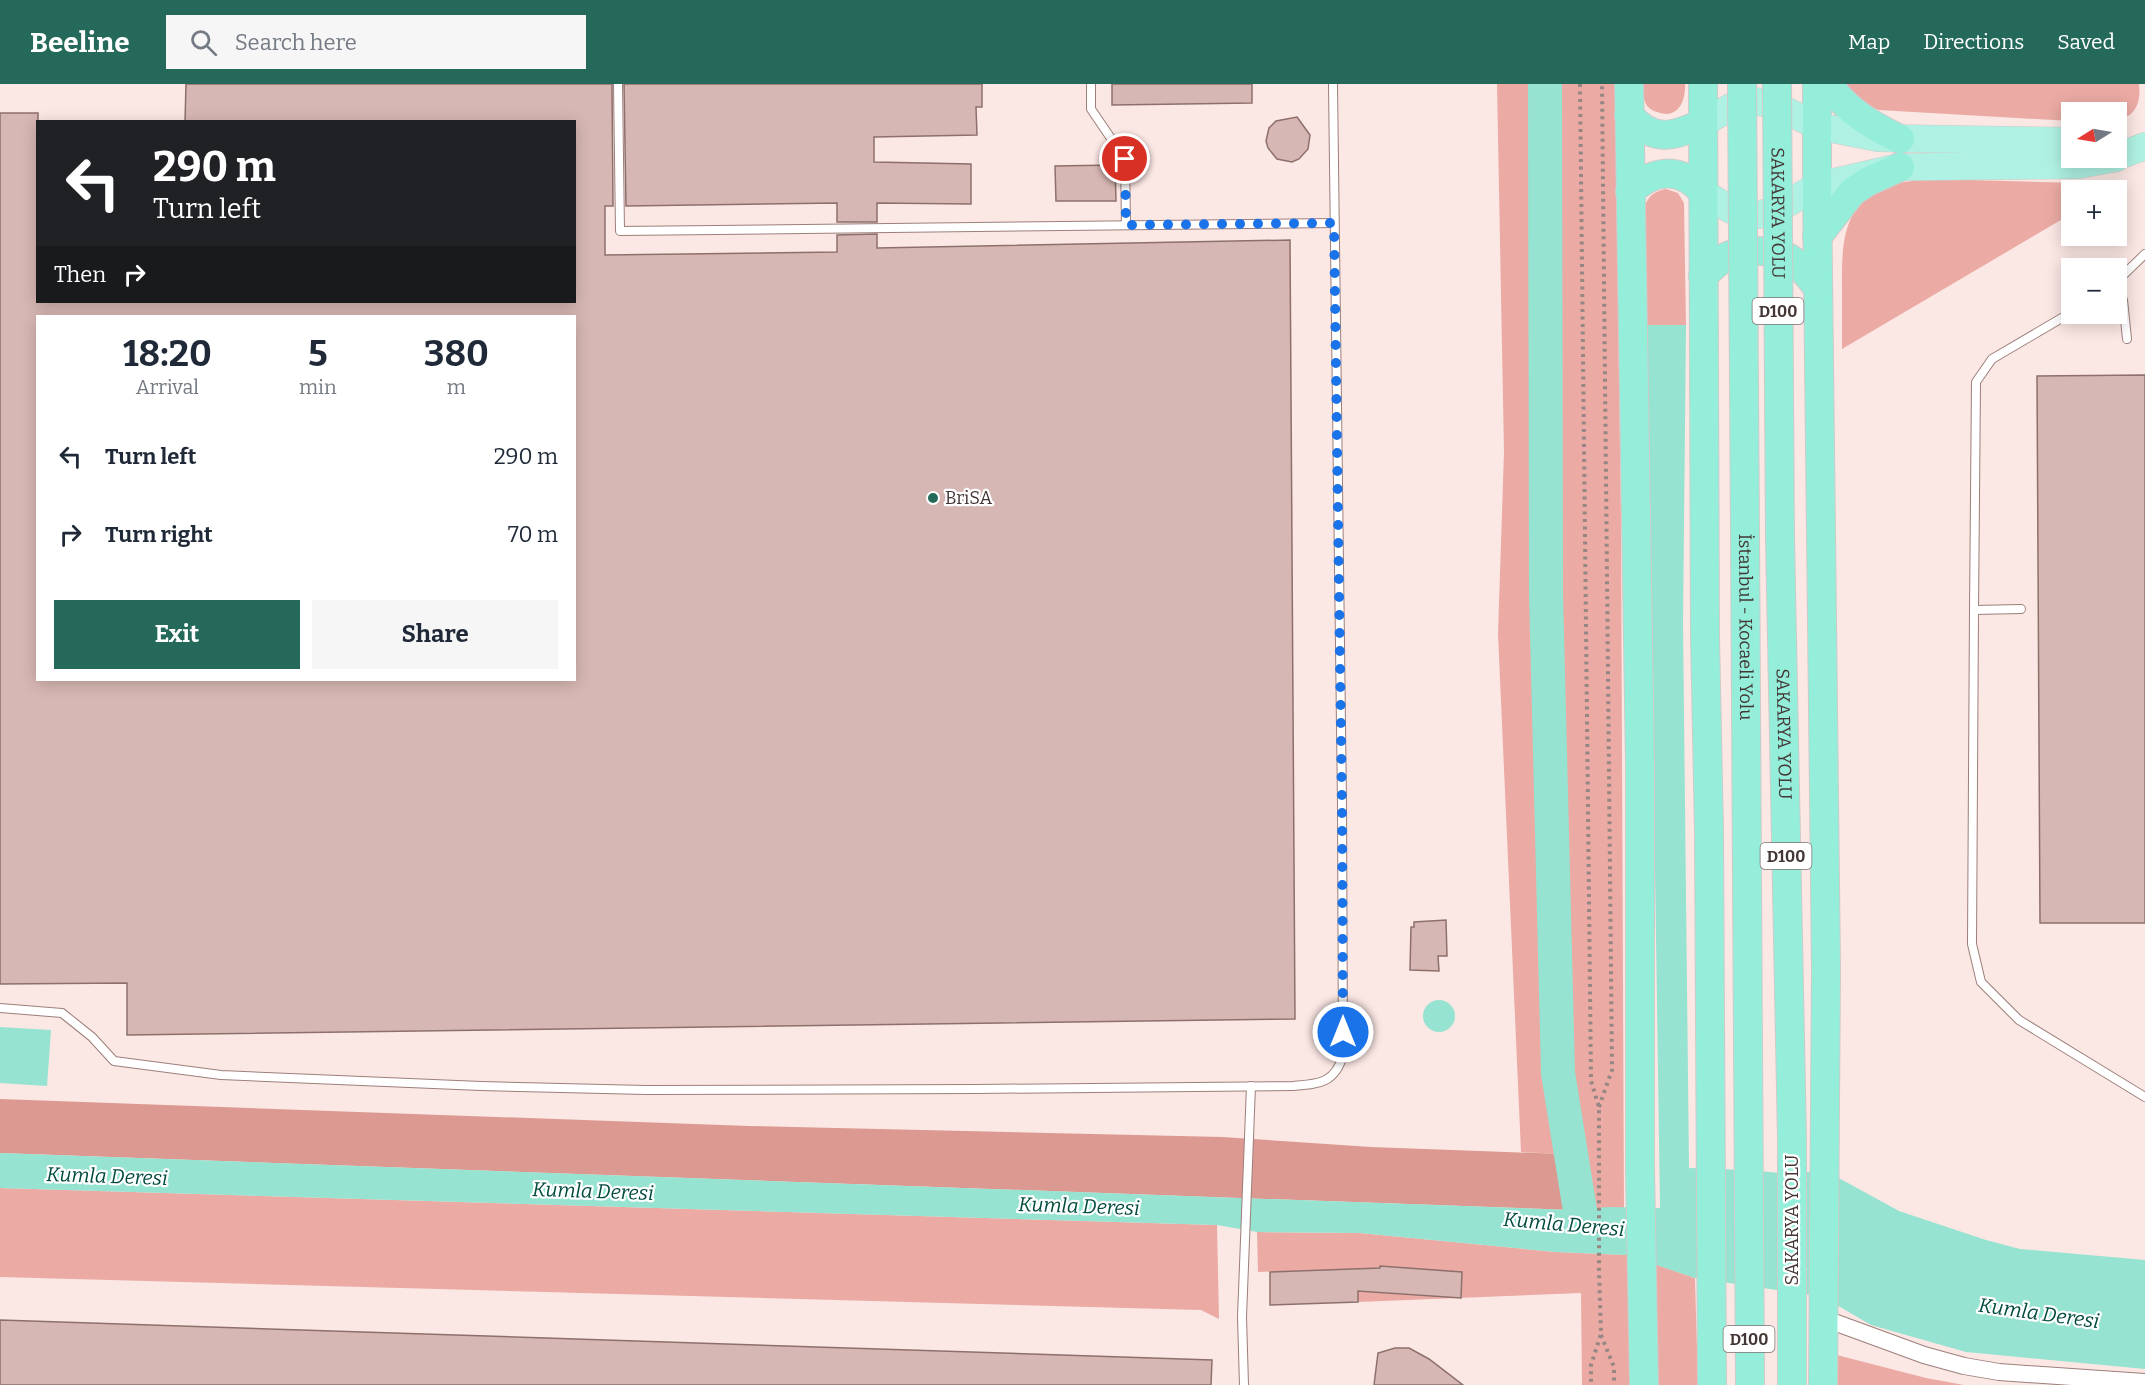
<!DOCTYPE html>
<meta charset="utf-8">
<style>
body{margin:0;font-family:Bitter,serif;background:#f6f6f7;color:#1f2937;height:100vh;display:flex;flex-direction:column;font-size:22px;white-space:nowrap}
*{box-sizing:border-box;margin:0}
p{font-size:20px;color:#747a83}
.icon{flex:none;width:33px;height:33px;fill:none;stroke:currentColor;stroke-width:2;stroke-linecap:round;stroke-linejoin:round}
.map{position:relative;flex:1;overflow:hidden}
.side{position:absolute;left:36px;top:231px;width:540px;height:366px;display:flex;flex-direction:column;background:#fff;border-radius:0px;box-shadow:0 3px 15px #0003}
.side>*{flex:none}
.guide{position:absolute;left:36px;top:36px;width:540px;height:183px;border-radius:0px;box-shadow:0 3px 15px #0003;background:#202124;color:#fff;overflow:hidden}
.needle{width:39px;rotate:259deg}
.controls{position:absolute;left:2061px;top:18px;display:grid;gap:12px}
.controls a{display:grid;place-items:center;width:66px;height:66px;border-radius:0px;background:#fff;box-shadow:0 3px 15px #0003;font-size:30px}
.pin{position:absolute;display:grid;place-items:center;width:51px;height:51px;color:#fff;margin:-26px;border:3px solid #fff;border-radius:50%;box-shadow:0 2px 6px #0007}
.me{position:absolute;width:66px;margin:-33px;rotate:0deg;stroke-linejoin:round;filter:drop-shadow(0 0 4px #0008)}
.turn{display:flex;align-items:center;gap:21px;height:126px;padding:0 18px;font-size:27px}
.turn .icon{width:78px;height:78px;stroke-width:2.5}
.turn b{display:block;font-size:42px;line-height:51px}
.then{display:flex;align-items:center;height:57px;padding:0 18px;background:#0003;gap:12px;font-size:22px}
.eta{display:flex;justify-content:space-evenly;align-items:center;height:102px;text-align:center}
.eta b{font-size:36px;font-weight:700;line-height:42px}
.cta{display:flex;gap:12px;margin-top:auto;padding:12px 18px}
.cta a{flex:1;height:69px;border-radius:0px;background:#25695b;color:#fff;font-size:24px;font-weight:700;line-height:69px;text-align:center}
.cta a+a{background:#f6f6f7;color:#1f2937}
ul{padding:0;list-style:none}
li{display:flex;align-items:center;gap:18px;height:78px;padding:0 18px}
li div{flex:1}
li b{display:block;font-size:22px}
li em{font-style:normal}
header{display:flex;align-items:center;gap:36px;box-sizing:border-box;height:84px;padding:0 30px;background:#25695b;color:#fff}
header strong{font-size:28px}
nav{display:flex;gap:33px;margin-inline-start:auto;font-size:21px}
.search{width:420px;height:54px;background:#f6f6f7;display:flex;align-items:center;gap:15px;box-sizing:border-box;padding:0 21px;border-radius:0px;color:#747a83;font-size:22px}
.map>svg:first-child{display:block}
.green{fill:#ebaba4}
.forest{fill:#db9991}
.water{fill:#95e3d0}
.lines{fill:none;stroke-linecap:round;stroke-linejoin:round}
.river{stroke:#95e3d0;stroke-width:34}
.building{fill:#d7b7b3;stroke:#8d706c;stroke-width:1.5;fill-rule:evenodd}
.service-casing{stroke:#9d7f7b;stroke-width:10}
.minor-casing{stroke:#9d7f7b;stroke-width:18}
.primary-casing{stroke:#cecbca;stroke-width:28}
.trunk-casing{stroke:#cecbca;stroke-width:30}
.path{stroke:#968684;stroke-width:4;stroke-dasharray:3 4.5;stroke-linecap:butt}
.service{stroke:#fff;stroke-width:8}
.minor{stroke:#fff;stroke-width:16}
.primary{stroke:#aff2e3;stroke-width:27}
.trunk{stroke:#94eeda;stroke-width:28}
.trunk-bridge-casing{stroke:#cecbca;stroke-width:30;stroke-linecap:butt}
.trunk-bridge{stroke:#94eeda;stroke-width:28}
.route{stroke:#1a73e8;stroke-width:10;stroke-dasharray:0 18}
.poi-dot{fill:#25695b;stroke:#fff;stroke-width:2}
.labels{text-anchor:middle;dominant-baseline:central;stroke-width:4.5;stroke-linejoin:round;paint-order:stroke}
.shield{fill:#fff;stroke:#7b7271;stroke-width:1.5}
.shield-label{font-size:16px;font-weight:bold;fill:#433634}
.street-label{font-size:18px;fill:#433634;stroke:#fff}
.poi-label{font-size:18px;fill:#433634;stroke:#fff;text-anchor:start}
.water-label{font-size:20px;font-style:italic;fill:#014a3e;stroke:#fff}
</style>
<header>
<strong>Beeline</strong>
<div class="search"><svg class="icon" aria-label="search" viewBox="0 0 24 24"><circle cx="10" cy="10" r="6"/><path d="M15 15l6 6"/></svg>Search here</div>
<nav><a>Map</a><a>Directions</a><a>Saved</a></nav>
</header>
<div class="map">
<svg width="2145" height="1301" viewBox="0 0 2145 1301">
<rect width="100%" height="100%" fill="#fbe7e4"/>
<!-- green -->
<g class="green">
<path d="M1497,0H1615L1621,437L1624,1124L1571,1126L1572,1098L1563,1070L1521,1068L1498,550L1504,368Z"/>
<path d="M1643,0H1685C1686,17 1678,36 1657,28C1653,27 1648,24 1646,20C1643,14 1643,6 1643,0Z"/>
<path d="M1845,0H2139C2141,18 2136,33 2117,36L2116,28H2072L2071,37L1879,26L1864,20Z"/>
<path d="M1931,95L2123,100L2112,106H2072L2071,130L1842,265C1842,245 1842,225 1842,205C1842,164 1840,122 1886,103C1900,97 1917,97 1931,95Z"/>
<path d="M1666,105L1678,109L1684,119L1686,241H1647L1643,128C1647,114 1651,108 1666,105Z"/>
<path d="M0,1104L1217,1141L1219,1235L1201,1226L0,1193Z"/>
<path d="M1257,1148L1360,1149L1556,1168L1627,1171L1633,1301H1582L1581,1209L1358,1218L1356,1185L1258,1188Z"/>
<path d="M1651,1179L1695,1194L1698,1301H1655Z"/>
<path d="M1833,1270L1926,1294L1964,1301H1834Z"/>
</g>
<!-- forest -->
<path class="forest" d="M0,1015L749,1042L1222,1053L1371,1063L1563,1070L1572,1098L1571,1126L0,1069Z"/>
<!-- water -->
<g class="water">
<path d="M1647,241H1686L1683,540L1689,1084L1748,1086L1792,1090L1824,1086L1899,1127L1986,1156L2020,1165L2145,1176V1285L1966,1268L1871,1241L1823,1213L1695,1194L1627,1171L1556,1168L1360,1149L1257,1148L1217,1141L0,1104V1069L1571,1126L1609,1123L1660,1124Z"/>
<circle cx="1439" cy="932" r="16"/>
<path d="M0,943L51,946L47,1002L0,999Z"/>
</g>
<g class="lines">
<!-- river -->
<path class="river" d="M1545,0L1546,509L1558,989L1582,1139"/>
</g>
<!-- building -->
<g class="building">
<path d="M186,0H612L613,122H605V171L837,168V151L877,150V164L1290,156L1295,935L127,951V899L0,900V29H38V218H574V38H185ZM38,232H574V596H38Z"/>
<path d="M624,0H982V23H976L977,51L874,53V78L971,80V120L877,119V138H837V119L626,122Z"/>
<path d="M1112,0H1252V19L1112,21Z"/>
<path d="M1297,33L1310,51L1308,65L1299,75L1292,78L1277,75L1268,64L1266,57L1269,44L1276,37Z"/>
<path d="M1115,81L1116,117H1056L1055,82Z"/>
<path d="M2145,291V839H2040L2037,292Z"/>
<path d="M1446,836L1447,872H1438L1439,887L1410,886L1411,843H1414V838Z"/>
<path d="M1380,1182L1462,1188L1461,1214L1358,1207V1218L1270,1221V1188L1380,1184Z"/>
<path d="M0,1236L1212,1276L1211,1301H0Z"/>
<path d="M1395,1264H1409L1429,1275L1463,1301H1374L1378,1269Z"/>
</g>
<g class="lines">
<defs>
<g id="service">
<path d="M618,0L620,147L1334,139"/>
<path d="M1091,0V25L1125,75L1126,141"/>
<path d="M2116,198L2145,170"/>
<path d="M2116,213L2123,216L2127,255"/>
<path d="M2021,525L1974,526L1972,860L1981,898L2019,936L2145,1013"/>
<path d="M1974,526L1976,298L1992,275L2072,228"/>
<path d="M0,924L62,929L92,953L114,977L221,991L481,1002L646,1006L977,1005L1292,1002C1318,1000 1335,1000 1343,971L1342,721L1333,0"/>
<path d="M1244,1301L1242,1233L1251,1002"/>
</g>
<path id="minor" d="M1823,1234L1924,1271L1964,1282L1999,1288L2145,1298"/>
<g id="primary">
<path d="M1703,39L1731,23L1754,17L1775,21L1817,42L1878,54L2072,57"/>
<path d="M2116,73L2145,62"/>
<path d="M1703,108L1731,126L1758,131L1778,125L1817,102L1900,83L2078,81L2116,74"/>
</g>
<g id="trunk">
<path d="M1629,0L1640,679V1085L1644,1301"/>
<path d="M1703,0L1705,552L1709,748L1712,1301"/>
<path d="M1817,0V102L1826,885L1823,1301"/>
<path d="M1828,0C1846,26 1872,42 1900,55"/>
<path d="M1629,31C1653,59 1673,53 1703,39"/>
<path d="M1630,108C1653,85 1680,82 1703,108"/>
<path d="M1817,153L1852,108L1867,98L1900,83"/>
<path d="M1703,192C1712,184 1721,173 1733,170C1749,165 1774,166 1789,174C1801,181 1809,193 1818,204"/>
<path id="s1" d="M1745,451L1750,1301"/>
<path id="s2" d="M1780,454L1792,1055V1301"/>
</g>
</defs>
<!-- service casing -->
<use href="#service" class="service-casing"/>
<!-- minor casing -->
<use href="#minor" class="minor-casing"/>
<!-- primary casing -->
<use href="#primary" class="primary-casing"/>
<!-- trunk casing -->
<use href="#trunk" class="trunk-casing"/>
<!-- path -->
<g class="path">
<path d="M1580,0L1591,997L1599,1023V1186L1601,1250L1591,1281V1301"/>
<path d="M1599,1023L1612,986L1602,0"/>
<path d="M1601,1251L1614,1283V1301"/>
</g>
<!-- service -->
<use href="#service" class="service"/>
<!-- minor -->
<use href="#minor" class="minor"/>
<!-- primary -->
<use href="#primary" class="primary"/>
<!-- trunk -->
<use href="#trunk" class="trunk"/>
<defs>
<g id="trunk-bridge">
<path d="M1742,0L1745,451"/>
<path id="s3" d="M1777,0L1780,454"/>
</g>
</defs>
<!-- trunk-bridge casing -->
<use href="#trunk-bridge" class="trunk-bridge-casing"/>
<!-- trunk-bridge -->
<use href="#trunk-bridge" class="trunk-bridge"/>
</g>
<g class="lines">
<!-- route -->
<path class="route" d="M1125,75L1126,141L1334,139L1342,722L1343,948"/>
</g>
<!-- markers -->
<circle class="poi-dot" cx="933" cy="414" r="6"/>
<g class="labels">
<!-- shield labels -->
<g class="shield">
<rect x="1752.5" y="214" width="51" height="26" rx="4.5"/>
<rect x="1760.5" y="759" width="51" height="26" rx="4.5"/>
<rect x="1723.5" y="1242" width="51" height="26" rx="4.5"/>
</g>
<g class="shield-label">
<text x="1778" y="227">D100</text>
<text x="1786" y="772">D100</text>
<text x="1749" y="1255">D100</text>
</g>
<!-- street labels -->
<g class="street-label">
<text stroke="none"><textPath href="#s3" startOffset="129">SAKARYA YOLU</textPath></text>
<text stroke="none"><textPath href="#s1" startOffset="92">İstanbul - Kocaeli Yolu</textPath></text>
<text stroke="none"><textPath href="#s2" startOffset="196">SAKARYA YOLU</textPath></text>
<text transform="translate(1792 1136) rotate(-90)">SAKARYA YOLU</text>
</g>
<!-- poi labels -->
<g class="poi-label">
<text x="945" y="414">BriSA</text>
</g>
<!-- water labels -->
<g class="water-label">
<text transform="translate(107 1092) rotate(2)">Kumla Deresi</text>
<text transform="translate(593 1107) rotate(2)">Kumla Deresi</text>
<text transform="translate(1079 1122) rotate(2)">Kumla Deresi</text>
<text transform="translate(1564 1140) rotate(5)">Kumla Deresi</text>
<text transform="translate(2039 1229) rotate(8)">Kumla Deresi</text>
</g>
</g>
</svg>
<div class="controls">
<a><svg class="needle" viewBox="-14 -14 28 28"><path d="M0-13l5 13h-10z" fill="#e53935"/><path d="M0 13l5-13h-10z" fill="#747a83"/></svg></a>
<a>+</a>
<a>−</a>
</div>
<div class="pin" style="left:1125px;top:75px;background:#d93025"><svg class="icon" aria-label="arrive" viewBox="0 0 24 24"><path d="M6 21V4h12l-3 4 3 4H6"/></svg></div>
<svg class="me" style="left:1343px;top:948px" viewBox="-20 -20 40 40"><circle r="17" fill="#1a73e8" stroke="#fff" stroke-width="3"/><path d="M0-11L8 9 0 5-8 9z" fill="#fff"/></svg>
<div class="guide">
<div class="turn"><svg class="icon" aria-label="left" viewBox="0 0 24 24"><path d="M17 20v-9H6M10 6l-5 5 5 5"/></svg><div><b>290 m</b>Turn left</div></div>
<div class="then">Then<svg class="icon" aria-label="right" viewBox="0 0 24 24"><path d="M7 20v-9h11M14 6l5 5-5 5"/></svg></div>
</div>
<section class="side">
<div class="eta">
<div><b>18:20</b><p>Arrival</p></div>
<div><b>5</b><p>min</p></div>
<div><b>380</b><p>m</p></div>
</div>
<ul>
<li><svg class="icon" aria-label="left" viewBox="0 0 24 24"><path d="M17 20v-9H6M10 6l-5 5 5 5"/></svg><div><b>Turn left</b></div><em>290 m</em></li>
<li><svg class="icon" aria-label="right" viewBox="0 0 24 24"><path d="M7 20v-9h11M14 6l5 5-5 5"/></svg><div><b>Turn right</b></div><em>70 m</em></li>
</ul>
<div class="cta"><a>Exit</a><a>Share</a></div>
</section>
</div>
